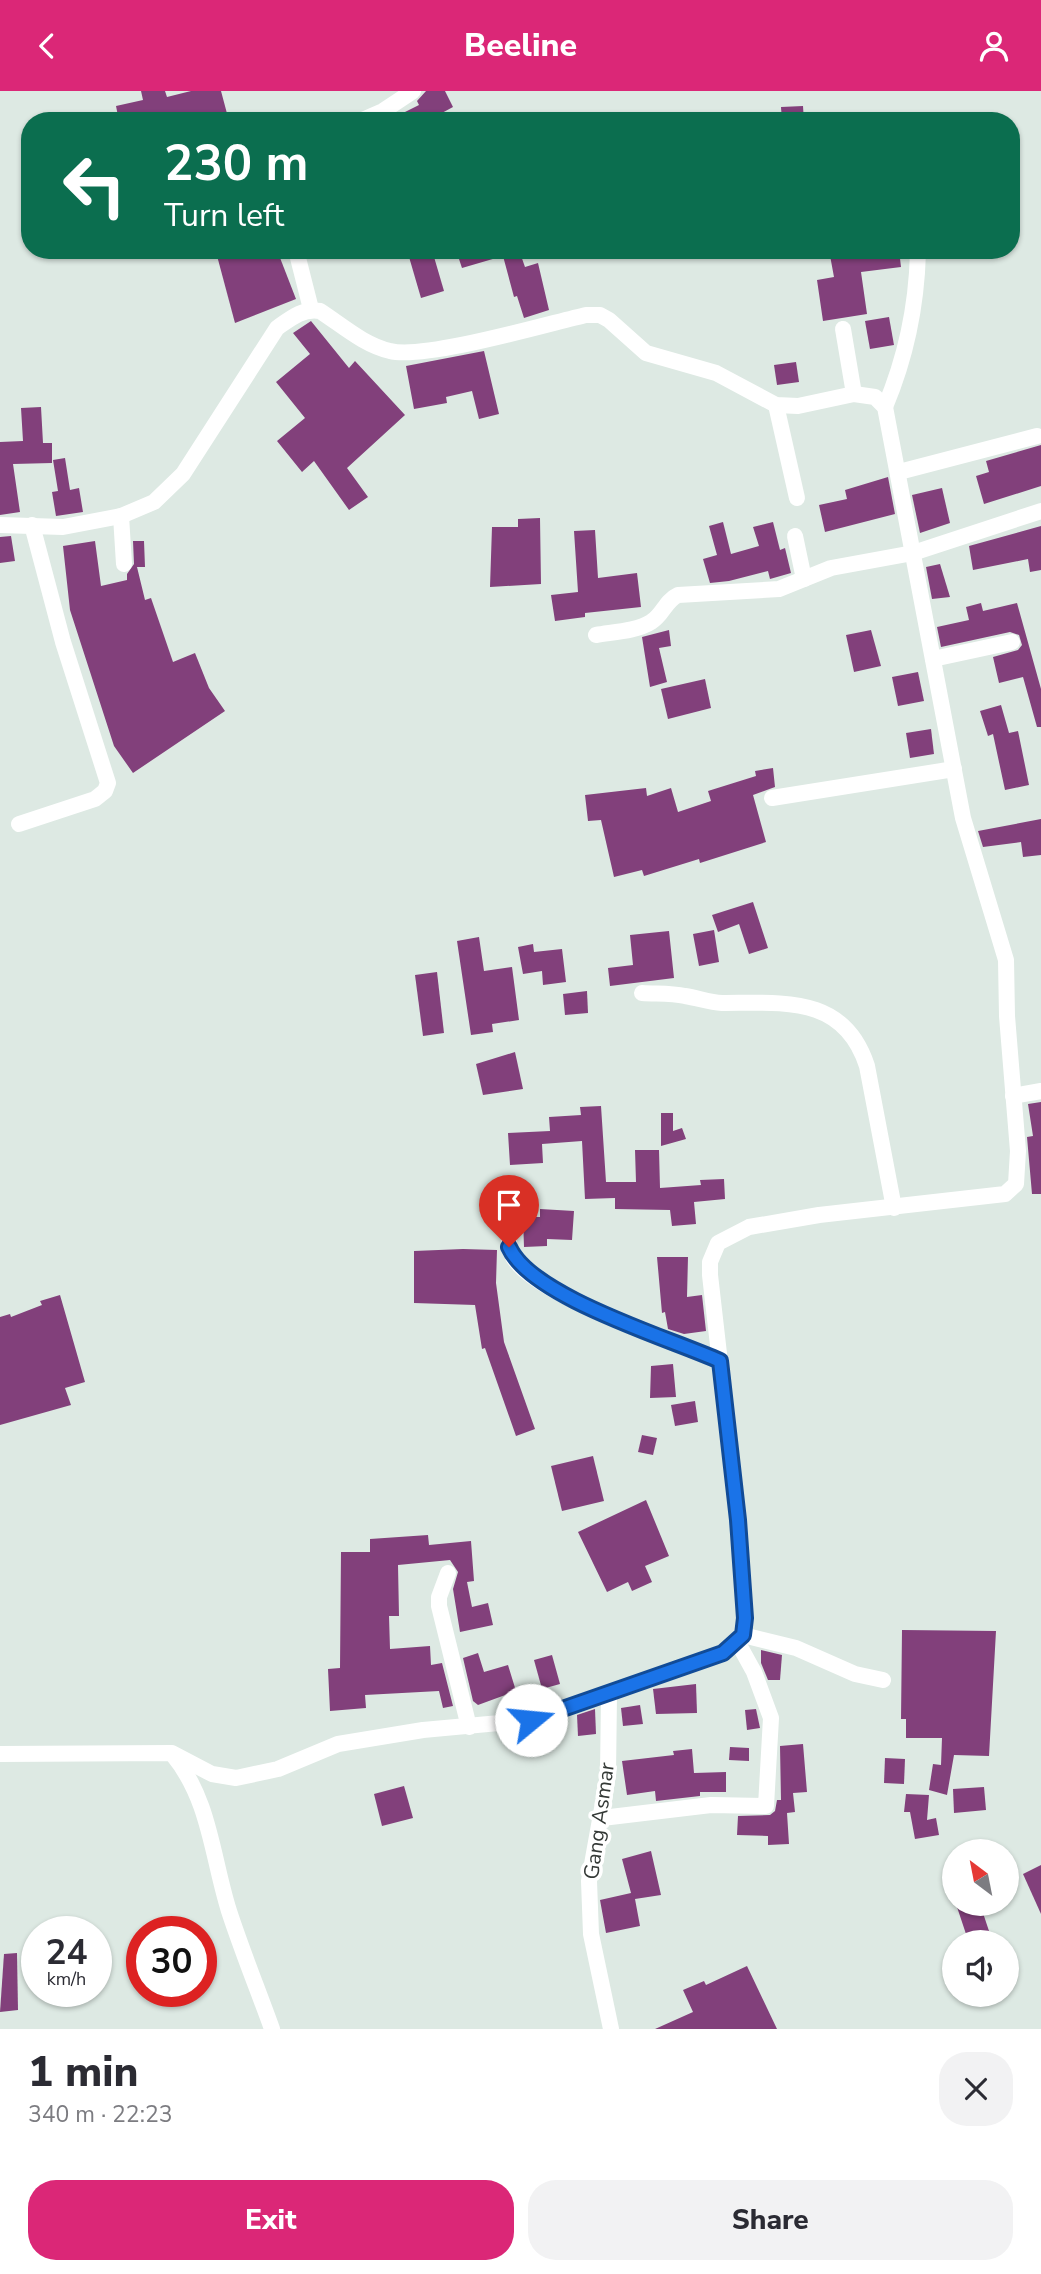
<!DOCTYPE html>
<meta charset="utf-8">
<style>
body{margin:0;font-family:"Nunito Sans",sans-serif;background:#f2f2f3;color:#2b2b33;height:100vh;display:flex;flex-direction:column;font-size:26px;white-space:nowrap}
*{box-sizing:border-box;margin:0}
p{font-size:23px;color:#7c7c81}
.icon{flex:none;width:38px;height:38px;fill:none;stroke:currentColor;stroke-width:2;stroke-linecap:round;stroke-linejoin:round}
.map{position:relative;height:1938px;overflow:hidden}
.drawer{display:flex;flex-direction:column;background:#fff;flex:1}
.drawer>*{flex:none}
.banner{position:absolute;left:21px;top:21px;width:999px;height:147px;border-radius:28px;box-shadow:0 2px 5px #0004;background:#0b6e4f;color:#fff;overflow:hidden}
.needle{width:46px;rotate:328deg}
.buttons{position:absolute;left:942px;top:1748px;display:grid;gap:14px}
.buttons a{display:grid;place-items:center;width:77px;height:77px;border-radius:50%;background:#fff;box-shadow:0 2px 5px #0004;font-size:35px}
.speed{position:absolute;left:21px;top:1825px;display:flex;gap:14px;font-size:35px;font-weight:700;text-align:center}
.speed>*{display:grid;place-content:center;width:91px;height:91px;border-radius:50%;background:#fff;box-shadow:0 2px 5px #0004;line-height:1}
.speed small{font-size:18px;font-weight:400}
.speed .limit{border:10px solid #d22;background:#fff;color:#111}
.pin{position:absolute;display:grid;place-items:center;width:60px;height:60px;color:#fff;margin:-72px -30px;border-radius:50% 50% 50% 0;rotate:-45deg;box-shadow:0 0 7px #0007}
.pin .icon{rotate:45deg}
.me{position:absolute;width:77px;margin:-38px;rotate:73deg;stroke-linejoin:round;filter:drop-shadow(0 0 5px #0008)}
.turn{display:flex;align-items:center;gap:24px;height:147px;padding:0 28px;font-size:32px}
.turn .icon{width:91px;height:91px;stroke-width:2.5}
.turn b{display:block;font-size:49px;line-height:60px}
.round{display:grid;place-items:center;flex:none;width:74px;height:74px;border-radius:28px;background:#f2f2f3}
.overview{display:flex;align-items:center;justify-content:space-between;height:119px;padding:0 28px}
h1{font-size:42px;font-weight:800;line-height:52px}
.action{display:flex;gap:14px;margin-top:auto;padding:14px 28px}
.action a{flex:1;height:80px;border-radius:28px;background:#db2777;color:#fff;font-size:28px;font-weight:800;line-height:80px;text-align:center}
.action a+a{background:#f2f2f3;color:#2b2b33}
header{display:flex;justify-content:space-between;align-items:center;height:91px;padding:0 28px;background:#db2777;color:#fff;font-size:32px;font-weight:800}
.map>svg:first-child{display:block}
.building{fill:#82407b}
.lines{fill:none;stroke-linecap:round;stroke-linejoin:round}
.street{stroke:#fff;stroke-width:16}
.route-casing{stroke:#114b97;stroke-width:18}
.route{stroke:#1a73e8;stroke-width:12}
.labels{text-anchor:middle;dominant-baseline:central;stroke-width:7;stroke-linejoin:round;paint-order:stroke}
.street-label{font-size:21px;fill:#343936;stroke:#fff}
</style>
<header><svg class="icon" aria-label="back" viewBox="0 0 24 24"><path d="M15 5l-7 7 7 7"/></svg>Beeline<svg class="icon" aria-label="person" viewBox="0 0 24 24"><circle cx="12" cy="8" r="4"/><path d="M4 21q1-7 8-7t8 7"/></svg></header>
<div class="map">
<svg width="1041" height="1938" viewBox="0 0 1041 1938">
<rect width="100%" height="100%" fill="#dde9e3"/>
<!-- building -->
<g class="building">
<path d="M141,0H165L167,6L191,0H221L229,30H119L116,15L143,9Z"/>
<path d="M445,0L453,16L427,30H387L419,14L417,10L426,0Z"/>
<path d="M803,15L804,30H782L781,16Z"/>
<path d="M224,159H277L296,208L235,232L216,161Z"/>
<path d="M407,159H432L444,200L421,207Z"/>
<path d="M456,159H519L525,176L538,172L549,219L524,227L517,205L514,206L503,165L462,177Z"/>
<path d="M829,159H899L901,176L861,181L867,223L823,230L817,189L834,186Z"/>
<path d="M889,226L894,254L870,258L865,230Z"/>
<path d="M311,230L349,277L355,270L405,324L347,377L368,406L349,419L314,370L302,381L277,350L305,327L276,291L310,263L293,242Z"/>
<path d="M484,260L499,323L479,328L472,300L446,306L447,312L414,318L406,275Z"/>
<path d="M796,271L799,291L777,294L774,274Z"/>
<path d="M41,316L43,352H52V372L13,373L20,421L0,424V351L23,350L21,317Z"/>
<path d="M1041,354V395L984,413L976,385L989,381L986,370Z"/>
<path d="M65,367L70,399L79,397L83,421L56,425L52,401L58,400L53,369Z"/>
<path d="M888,386L895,423L825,441L819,414L847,408L845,399Z"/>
<path d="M942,397L950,432L920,442L912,404Z"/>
<path d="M540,427L541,493L490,496L492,436H518V428Z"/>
<path d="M723,431L731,463L759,455L753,436L773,431L780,459L785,457L791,482L770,488L768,480L729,490L710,492L703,468L717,464L709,435Z"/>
<path d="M1041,435V479L1030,481L1028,468L973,479L969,455Z"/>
<path d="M595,439L598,487L637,482L641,516L585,522V526L555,530L551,504L578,501L574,440Z"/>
<path d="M11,445L15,470L0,472V446Z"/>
<path d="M95,450L101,495L127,489V483L134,473L133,450H144L145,476H137L145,509L151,507L173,571L195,562L209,597L225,620L133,682L114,655L70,519L63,455Z"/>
<path d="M940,473L950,506L932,508L926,476Z"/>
<path d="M981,512L983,520L1017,512L1041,598V636H1037L1023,586L999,592L993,566L1018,559L1022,554L1019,544L1010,541L941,556L937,536L969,529L966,516Z"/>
<path d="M669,539L671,555L659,557L667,591L650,596L642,546Z"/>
<path d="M871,539L881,575L854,581L846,544Z"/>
<path d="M918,581L924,610L898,615L892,586Z"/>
<path d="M705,588L711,617L668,628L661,598Z"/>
<path d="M1001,614L1009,642L1018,640L1029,694L1005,699L993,643L988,645L980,620Z"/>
<path d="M931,638L934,663L910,667L906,642Z"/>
<path d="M773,677L775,696L753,704L766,751L700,772L699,768L644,785L642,779L614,786L601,729L588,730L585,704L646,697L647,705L671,697L678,721L711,710L708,700L756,685L755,680Z"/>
<path d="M1041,728V764L1023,766L1021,751L983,756L978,740Z"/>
<path d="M753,811L768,857L749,863L739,833L718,841L712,824Z"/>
<path d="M714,839L719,871L699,875L693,843Z"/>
<path d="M669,840L674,887L610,895L608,877L633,874L630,844Z"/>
<path d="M479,846L484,880L512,876L519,929L492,933L493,941L471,944L457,850Z"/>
<path d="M533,853L534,861L562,858L566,891L543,894L542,880L523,883L518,856Z"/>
<path d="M437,881L444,942L423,945L415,884Z"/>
<path d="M587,900L588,922L565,924L563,903Z"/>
<path d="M515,961L523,998L483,1004L476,973Z"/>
<path d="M1041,1011V1103H1032L1027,1046L1033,1045L1028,1013Z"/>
<path d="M601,1015L606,1091H636L635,1059H659L660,1097L701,1094L700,1089L724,1088L725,1108L694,1111L696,1133L672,1135L670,1119L615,1118V1107L585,1108L582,1050L542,1053L543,1072L510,1074L508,1042L550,1040L549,1026L581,1024L580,1016Z"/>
<path d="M661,1022H673V1040L682,1037L686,1048L661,1055Z"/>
<path d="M540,1118L574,1120L572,1149L547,1148V1155L524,1156L523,1126H540Z"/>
<path d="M463,1158L497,1159L496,1192L504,1251L535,1338L516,1345L485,1257L482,1258L475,1214L414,1212V1160Z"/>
<path d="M657,1166H688L687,1206L702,1204L706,1240L684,1243L668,1238L665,1221L662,1222Z"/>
<path d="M60,1204L85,1291L65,1297L71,1314L0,1334V1226L10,1223L11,1226L42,1214L40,1210Z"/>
<path d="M673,1273L676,1306L650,1307L651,1275Z"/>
<path d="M695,1310L698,1331L675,1335L671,1314Z"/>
<path d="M642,1344L657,1347L653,1364L638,1361Z"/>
<path d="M593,1365L604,1410L562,1420L551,1375Z"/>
<path d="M646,1409L669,1465L645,1475L652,1491L632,1500L628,1491L607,1501L578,1441Z"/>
<path d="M428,1444L429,1454L471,1450L474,1490L467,1491L472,1516L488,1512L493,1534L460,1541L453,1498L458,1481L450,1469L398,1474L399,1525H389L390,1558L430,1555L431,1574L442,1572L453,1615L443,1617L439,1600L365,1604L366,1617L330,1620L328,1578L340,1577L341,1461H370V1448Z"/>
<path d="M902,1539L996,1540L989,1665L954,1664L947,1704L929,1699L933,1673L941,1674L942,1647H906V1628H901Z"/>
<path d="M761,1559L782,1564L780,1589H768L761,1572Z"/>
<path d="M478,1562L484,1581L508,1574L516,1600L478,1614L473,1610L463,1567Z"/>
<path d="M552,1564L560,1593L542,1598L534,1569Z"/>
<path d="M696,1593L697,1622L656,1623L653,1598Z"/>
<path d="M640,1614L643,1633L623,1635L621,1617Z"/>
<path d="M595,1618L596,1643L578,1645L577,1624Z"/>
<path d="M756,1618L760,1637L747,1639L745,1619Z"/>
<path d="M803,1653L807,1701L793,1702L795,1721L787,1722L789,1753L768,1754V1745L737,1744L738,1725L770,1724L775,1720L777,1709H781L780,1655Z"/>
<path d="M730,1656L749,1657V1670L729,1669Z"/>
<path d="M692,1658L694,1682L726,1681V1701H700V1705L656,1710L655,1700L627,1704L622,1670L674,1664L673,1660Z"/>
<path d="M885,1667L905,1668L904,1693L884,1692Z"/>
<path d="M404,1695L413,1727L382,1735L374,1703Z"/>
<path d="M984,1696L986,1719L954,1722L953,1698Z"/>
<path d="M906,1703L929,1704L927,1729L936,1727L939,1744L915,1748L910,1721H904Z"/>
<path d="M651,1760L661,1804L635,1808L640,1835L606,1842L600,1809L631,1802L622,1768Z"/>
<path d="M1041,1774V1823L1023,1783Z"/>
<path d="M956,1813H980L993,1852H969Z"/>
<path d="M17,1862L18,1919L0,1921L4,1863Z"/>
<path d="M747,1875L777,1938H655L693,1921L683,1899L704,1890L706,1894Z"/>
</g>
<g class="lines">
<!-- street -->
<g class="street">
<path d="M360,30L383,20L413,0"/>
<path d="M296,159L311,218"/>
<path d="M843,238L854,303"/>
<path d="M776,314L797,407"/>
<path d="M885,316C906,266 917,214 918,159"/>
<path d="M899,381L1037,345"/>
<path d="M121,425L124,473"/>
<path d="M0,434L63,436L121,425L154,411L183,383L277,237C291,227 303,217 320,220C343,235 364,254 390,260C424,269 547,233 586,224H600L609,229L646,262L716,282L776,314L798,315L854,303L875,306L885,316L963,727L1006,869L1007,925L1018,1060L1016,1093L1005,1103L819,1124L749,1136L718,1152L710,1171V1184L738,1429L745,1527L743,1544L723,1562L532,1629L423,1639L338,1653L278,1678L236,1687L212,1683L172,1662L0,1663"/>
<path d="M795,445L804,488"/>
<path d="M596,544C613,541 637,540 651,531C663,524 665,510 678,504L779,498L831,477L913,462L1041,420"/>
<path d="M933,568L1012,551"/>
<path d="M772,707L954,678"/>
<path d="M19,733L95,708L105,700L108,692L63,551L32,434"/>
<path d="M642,902C656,903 671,902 685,905C698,907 709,911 722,912C784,912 844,904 867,975L894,1117"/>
<path d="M1013,1005L1041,1000"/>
<path d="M510,1118C510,1133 506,1152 513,1166C536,1206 674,1249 721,1270"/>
<path d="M448,1482L439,1506V1515L469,1636"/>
<path d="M743,1544L796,1557L855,1583L883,1589"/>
<path d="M609,1603L608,1684L589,1790L591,1843L611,1938"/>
<path d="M173,1664C210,1709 212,1766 229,1820C242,1860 258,1899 272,1938"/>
<path d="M602,1727L711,1714L766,1715L771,1627L754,1581L738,1552"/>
</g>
</g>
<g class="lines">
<defs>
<path id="route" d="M509,1156C531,1206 669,1247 720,1270L738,1429L745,1527L743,1544L723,1562L531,1629"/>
</defs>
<!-- route casing -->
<use href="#route" class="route-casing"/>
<!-- route -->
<use href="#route" class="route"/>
</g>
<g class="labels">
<!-- street labels -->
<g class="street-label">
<text transform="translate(599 1730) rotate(-82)">Gang Asmar</text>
</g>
</g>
</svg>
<div class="buttons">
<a><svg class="needle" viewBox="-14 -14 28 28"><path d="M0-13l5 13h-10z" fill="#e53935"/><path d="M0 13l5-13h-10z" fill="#7c7c81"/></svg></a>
<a><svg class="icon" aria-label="sound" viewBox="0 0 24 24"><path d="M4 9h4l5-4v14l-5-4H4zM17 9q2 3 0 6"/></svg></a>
</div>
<div class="speed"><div>24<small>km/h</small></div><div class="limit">30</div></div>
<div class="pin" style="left:509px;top:1156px;background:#d93025"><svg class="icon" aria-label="arrive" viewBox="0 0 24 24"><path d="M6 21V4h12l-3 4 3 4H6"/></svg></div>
<svg class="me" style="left:531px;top:1629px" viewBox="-20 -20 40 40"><circle r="19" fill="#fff"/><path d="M0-13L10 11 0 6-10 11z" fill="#1a73e8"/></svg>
<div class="banner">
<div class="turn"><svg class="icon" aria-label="left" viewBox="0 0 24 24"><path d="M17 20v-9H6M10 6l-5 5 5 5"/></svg><div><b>230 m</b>Turn left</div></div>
</div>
</div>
<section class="drawer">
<div class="overview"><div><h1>1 min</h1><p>340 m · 22:23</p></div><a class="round"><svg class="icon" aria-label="close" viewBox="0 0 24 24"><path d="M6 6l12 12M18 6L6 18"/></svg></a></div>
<div class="action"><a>Exit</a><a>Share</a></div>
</section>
